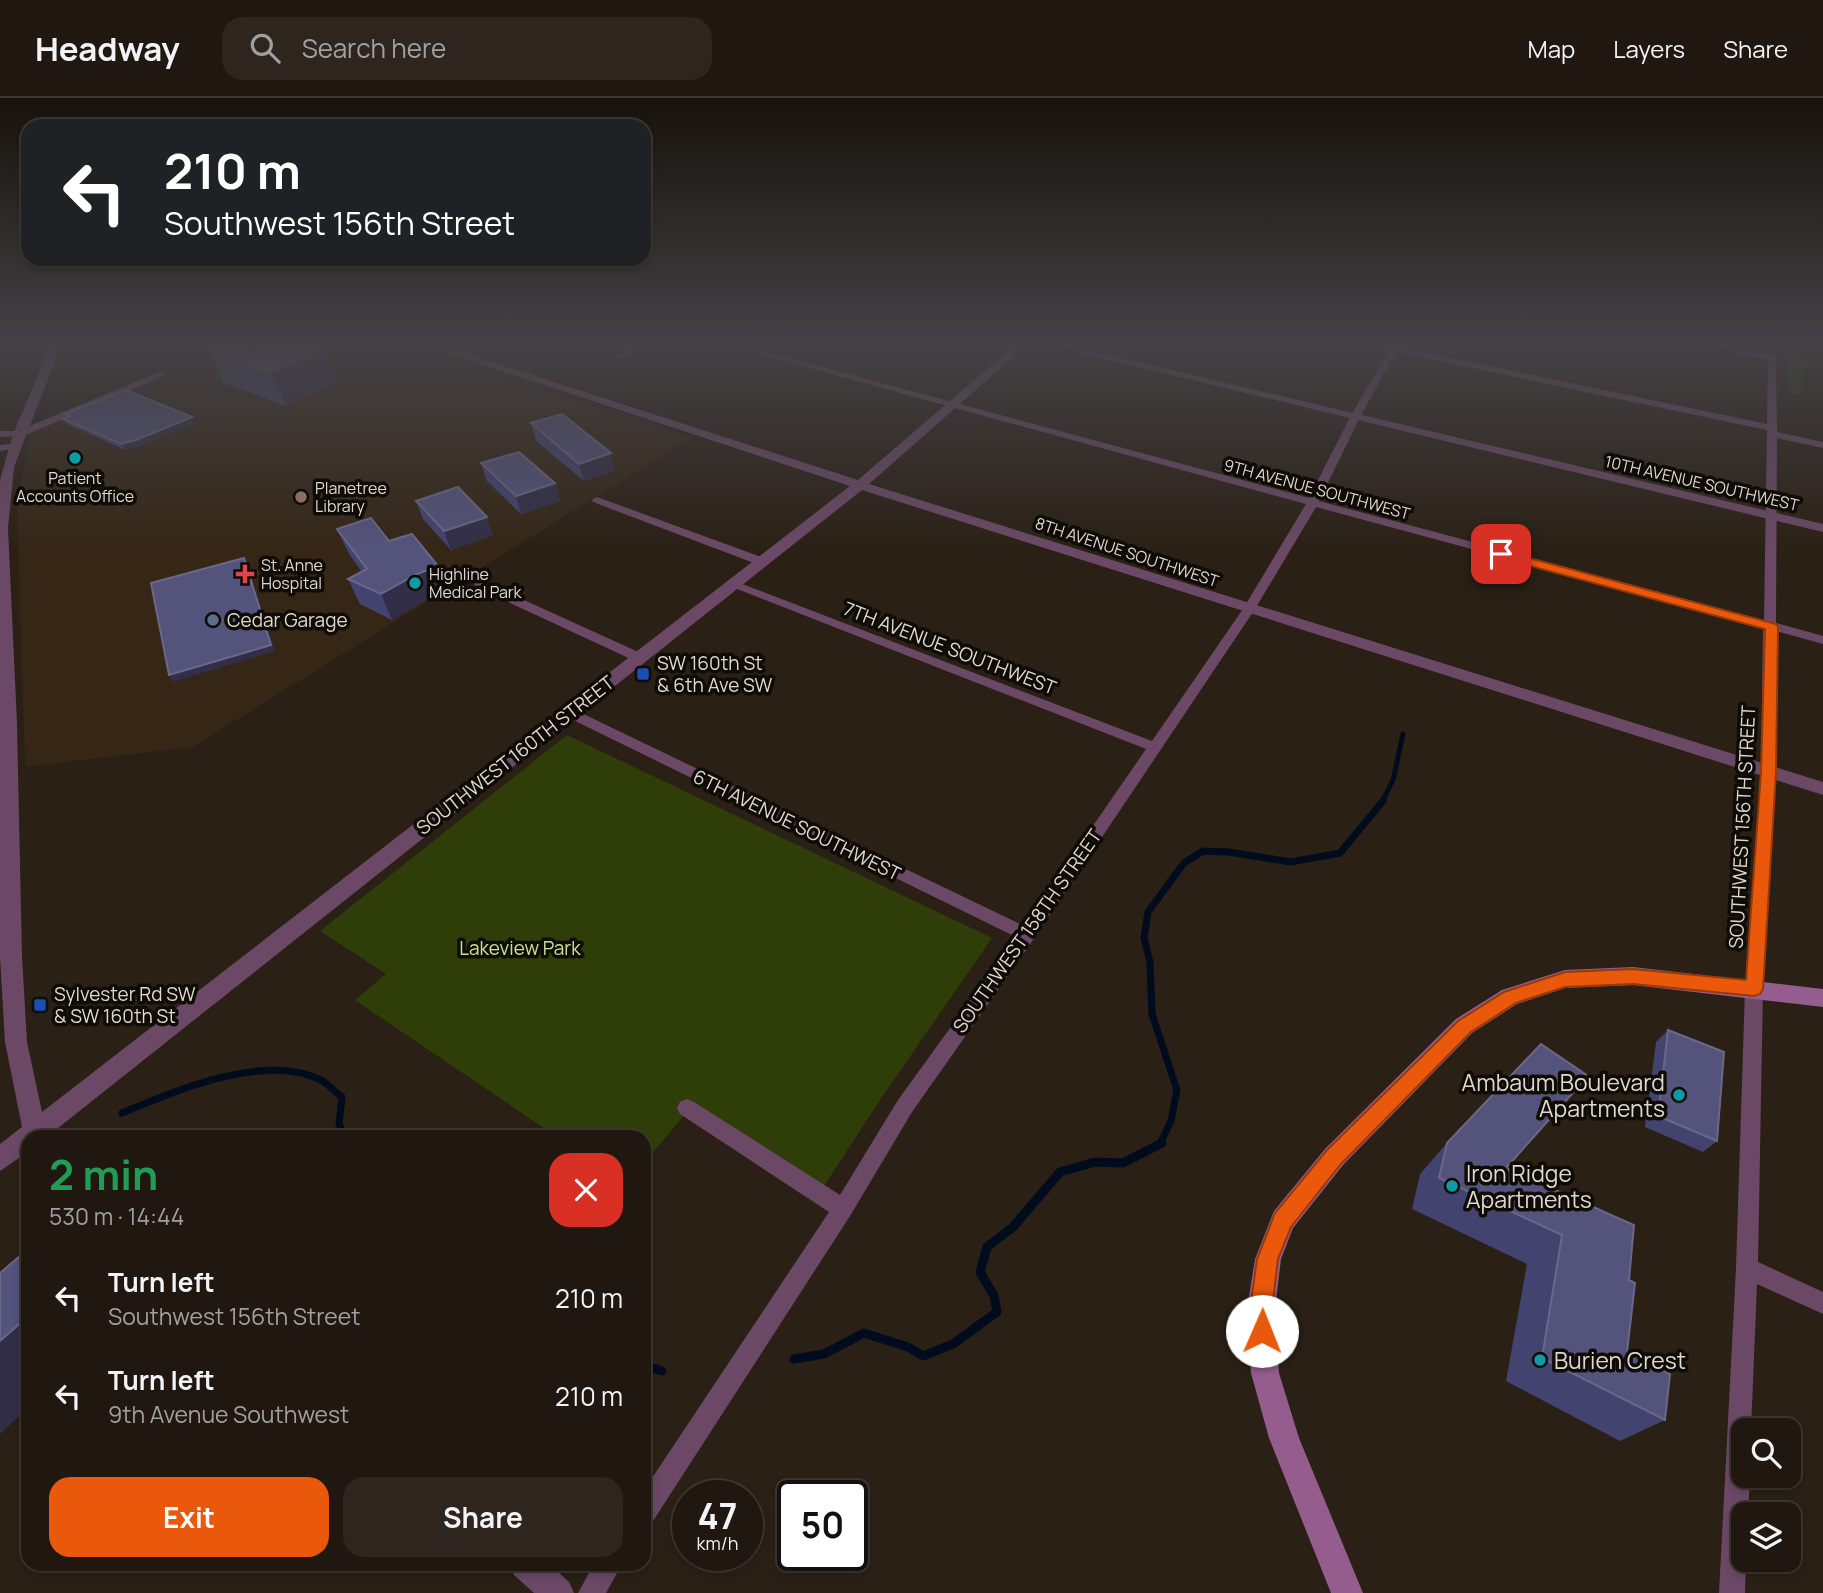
<!DOCTYPE html>
<meta charset="utf-8">
<style>
body{margin:0;font-family:Manrope,sans-serif;background:#2d251e;color:#f1f3f6;height:100vh;display:flex;flex-direction:column;font-size:26px;white-space:nowrap}
*{box-sizing:border-box;margin:0}
p{font-size:23px;color:#a2a09f}
.icon{flex:none;width:38px;height:38px;fill:none;stroke:currentColor;stroke-width:2;stroke-linecap:round;stroke-linejoin:round}
.map{position:relative;flex:1;overflow:hidden}
.panel{position:absolute;left:21px;top:1032px;width:630px;height:441px;display:flex;flex-direction:column;background:#201810;border-radius:21px;box-shadow:0 4px 10px #0003,0 0 0 2px #3d3730}
.panel>*{flex:none}
.banner{position:absolute;left:21px;top:21px;width:630px;height:147px;border-radius:21px;box-shadow:0 4px 10px #0003,0 0 0 2px #3d3730;background:#202124;color:#fff;overflow:hidden}
.fabs{position:absolute;left:1731px;top:1320px;display:grid;gap:14px}
.fabs a{display:grid;place-items:center;width:70px;height:70px;border-radius:14px;background:#201810;box-shadow:0 4px 10px #0003,0 0 0 2px #3d3730;font-size:35px}
.speed{position:absolute;left:672px;top:1382px;display:flex;gap:14px;font-size:35px;font-weight:700;text-align:center}
.speed>*{display:grid;place-content:center;width:91px;height:91px;border-radius:50%;background:#201810;box-shadow:0 4px 10px #0003,0 0 0 2px #3d3730;line-height:1}
.speed small{font-size:18px;font-weight:400}
.speed .limit{border:4px solid #111;border-radius:10px;background:#fff;color:#111}
.pin{position:absolute;display:grid;place-items:center;width:60px;height:60px;color:#fff;margin:-30px;border-radius:14px;box-shadow:0 4px 10px #0006}
.me{position:absolute;width:77px;margin:-38px;rotate:1deg;stroke-linejoin:round;filter:drop-shadow(0 0 5px #0008)}
.turn{display:flex;align-items:center;gap:24px;height:147px;padding:0 28px;font-size:32px}
.turn .icon{width:91px;height:91px;stroke-width:2.5}
.turn b{display:block;font-size:49px;line-height:60px}
.round{display:grid;place-items:center;flex:none;width:74px;height:74px;border-radius:21px;background:#2d251e}
.headline{display:flex;align-items:center;justify-content:space-between;height:119px;padding:0 28px}
h1{font-size:42px;font-weight:700;line-height:52px;color:#1e9e55}
.cta{display:flex;gap:14px;margin-top:auto;padding:14px 28px}
.cta a{flex:1;height:80px;border-radius:21px;background:#ea580c;color:#fff;font-size:28px;font-weight:700;line-height:80px;text-align:center}
.cta a+a{background:#2d251e;color:#f1f3f6}
ul{padding:0;list-style:none}
li{display:flex;align-items:center;gap:21px;height:98px;padding:0 28px}
li div{flex:1}
li b{display:block;font-size:26px}
li em{font-style:normal}
header{display:flex;align-items:center;gap:42px;box-sizing:border-box;height:98px;padding:0 35px;background:#201810;border-bottom:2px solid #3d3730}
header strong{font-size:33px}
nav{display:flex;gap:38px;margin-inline-start:auto;font-size:24px}
.search{width:490px;height:63px;background:#2d251e;display:flex;align-items:center;gap:18px;box-sizing:border-box;padding:0 24px;border-radius:21px;color:#a2a09f;font-size:26px}
.map>svg:first-child{display:block}
.built{fill:#352616}
.green{fill:#2f3e08}
.lines{fill:none;stroke-linecap:round;stroke-linejoin:round}
.stream-far2{stroke:#000b1d;stroke-width:5}
.stream-far1{stroke:#000b1d;stroke-width:7}
.stream{stroke:#000b1d;stroke-width:9}
.minor{fill:#6b4966;fill-rule:evenodd}
.tertiary{fill:#6b4966;fill-rule:evenodd}
.secondary{fill:#945d8d;fill-rule:evenodd}
.wall{fill:#434370}
.shaded-wall{fill:#322e47}
.building{fill:#54537b;stroke:#696888;stroke-width:2}
.route{fill:#ea580c;stroke:#983908;stroke-width:2}
.culture-dot{fill:#0f9aa8;stroke:#0f0b06;stroke-width:2.5}
.education-dot{fill:#8d6e63;stroke:#0f0b06;stroke-width:2.5}
.health-dot{fill:#e0444e;stroke:#0f0b06;stroke-width:2.5}
.service-dot{fill:#5c6f8a;stroke:#0f0b06;stroke-width:2.5}
.transit-dot{fill:#1a4fb4;stroke:#0f0b06;stroke-width:2.5}
.labels{text-anchor:middle;dominant-baseline:central;stroke-width:7;stroke-linejoin:round;paint-order:stroke}
.far-poi-label{font-size:16px;fill:#dfd8d1;stroke:#0f0b06;text-anchor:start}
.far-street-label{font-size:16px;fill:#dfd8d1;stroke:#0f0b06}
.poi-label{font-size:19px;fill:#dfd8d1;stroke:#0f0b06;text-anchor:start}
.street-label{font-size:19px;fill:#dfd8d1;stroke:#0f0b06}
.park-label{font-size:19px;fill:#c5e18d;stroke:#0f0b06}
.near-poi-label{font-size:23px;fill:#dfd8d1;stroke:#0f0b06;text-anchor:start}
</style>
<header>
<strong>Headway</strong>
<div class="search"><svg class="icon" aria-label="search" viewBox="0 0 24 24"><circle cx="10" cy="10" r="6"/><path d="M15 15l6 6"/></svg>Search here</div>
<nav><a>Map</a><a>Layers</a><a>Share</a></nav>
</header>
<div class="map">
<svg width="1823" height="1495" viewBox="0 0 1823 1495">
<rect width="100%" height="100%" fill="#2a2015"/>
<!-- built -->
<path class="built" d="M252,245L348,278L410,250L691,340L193,649L25,669L17,411L30,332Z"/>
<!-- green -->
<g class="green">
<path d="M1775,254L1806,260L1823,271L1802,269L1801,296H1789L1788,265Z"/>
<path d="M567,637L992,840L880,1002L822,1091L691,1009L644,1065V1040L557,1039L355,902L386,876L320,833Z"/>
</g>
<g class="lines">
<!-- stream-far2 -->
<path class="stream-far2" d="M1382,704L1393,682L1403,636"/>
<!-- stream-far1 -->
<g class="stream-far1">
<path d="M122,1015C175,993 265,954 321,982C328,986 335,994 342,999L339,1026L345,1040"/>
<path d="M1160,1046L1171,1023L1177,992L1152,916L1150,864L1144,840L1148,814L1184,765L1203,753L1229,754L1291,764L1340,755L1383,703"/>
</g>
<!-- stream -->
<g class="stream">
<path d="M794,1261L824,1256L864,1235L908,1249L923,1258L953,1246L997,1214L994,1198L980,1174L987,1149L1013,1129L1060,1074L1095,1064L1123,1065L1162,1045"/>
<path d="M644,1267L662,1273"/>
</g>
<!-- minor -->
<g class="minor">
<path d="M636,245H647L622,260L615,258Z"/>
<path d="M718,245H733L1309,400L1350,319L1389,252L1363,245L1391,247L1401,245L1399,249L1767,326L1768,262L1692,245H1710L1776,258L1777,334L1823,344V350L1777,340L1776,525L1823,538V546L1776,533L1775,674L1763,891L1758,1164L1823,1194V1216L1757,1186L1751,1332H1743V1377H1750L1748,1416H1743V1461H1746L1745,1495H1719L1736,1170L1745,891L1761,674L1763,530L1316,409L1255,511L1033,842L912,1014L850,1118L653,1423L644,1427V1392L829,1114L680,1016L677,1010L680,1004L687,1001L694,1004L840,1097L898,1002L1016,839L563,617L561,614L563,611H573L1024,828L1146,651L727,487L729,484H737L1152,643L1243,511L1306,406ZM1396,254L1767,332L1764,522L1319,403L1360,319Z"/>
<path d="M161,273L166,276L164,278L23,338L0,339V333H18Z"/>
<path d="M15,345L20,348L19,350L0,353V347Z"/>
<path d="M597,399L767,461L769,464L767,467H759L593,404L592,402Z"/>
<path d="M480,482L645,557L647,560L645,563H635L476,489L474,486Z"/>
<path d="M594,1466H622L606,1495H578Z"/>
</g>
<!-- tertiary -->
<g class="tertiary">
<path d="M52,245H62L14,369L8,430L17,626L22,859L27,944L42,1014L850,388L417,245H433L858,382L1017,245H1029L869,386L1823,684V697L862,392L53,1034L55,1040H28V1054L0,1073V1046L22,1029L5,944L0,859V382L13,336Z"/>
<path d="M1038,245H1057L1823,426V434Z"/>
<path d="M509,1466H549L569,1484L574,1495H534L514,1477Z"/>
</g>
<!-- secondary -->
<path class="secondary" d="M1633,869L1823,891V909L1633,887L1565,890L1517,906L1472,935L1343,1067L1293,1130L1281,1161L1275,1211L1279,1275L1299,1340L1363,1495H1331L1269,1340L1251,1275L1247,1211L1255,1161L1274,1113L1325,1051L1456,921L1502,892L1565,872Z"/>
</g>
<!-- wall -->
<g class="wall">
<path d="M208,252L337,285L286,308L224,285Z"/>
<path d="M65,316L195,325L139,348L125,352L67,326L63,321L67,319Z"/>
<path d="M531,325L615,372L584,383L536,343Z"/>
<path d="M481,365L555,385L560,403L521,416L487,383Z"/>
<path d="M416,403L493,437L451,452L423,421Z"/>
<path d="M337,431L389,443L448,493L427,501L392,522L360,506L348,481L362,474L349,456Z"/>
<path d="M1668,932L1717,1043L1703,1054L1645,1029L1656,944Z"/>
<path d="M1447,1045L1506,1070L1629,1182L1627,1254L1665,1322L1620,1343L1506,1283L1527,1166L1412,1111L1420,1076Z"/>
</g>
<!-- shaded-wall -->
<g class="shaded-wall">
<path d="M324,252L337,285L286,308L270,274Z"/>
<path d="M192,319L195,325L139,348L125,352L121,346Z"/>
<path d="M611,355L615,372L584,383L579,366Z"/>
<path d="M555,385L560,403L521,416L516,398Z"/>
<path d="M487,419L493,437L451,452L444,433Z"/>
<path d="M244,460L247,466L275,553L173,584L169,577Z"/>
<path d="M438,468L448,493L427,501L392,522L381,496L417,476Z"/>
<path d="M25,1221L28,1223V1289L27,1290L28,1291V1310L0,1336V1243Z"/>
</g>
<!-- building -->
<g class="building">
<path d="M227,245H303L324,252L270,274L208,252Z"/>
<path d="M126,292L192,319L136,342L121,346L63,321L70,318L65,316Z"/>
<path d="M562,316L611,355L579,366L531,325Z"/>
<path d="M519,354L555,385L516,398L481,365Z"/>
<path d="M458,389L487,419L444,433L416,403Z"/>
<path d="M371,420L389,443L412,436L438,468L417,476L381,496L348,481L367,471L337,431Z"/>
<path d="M244,460L271,547L169,577L151,485Z"/>
<path d="M1668,932L1724,954L1717,1043L1658,1018Z"/>
<path d="M1541,946L1588,978L1506,1070L1634,1127L1629,1182L1635,1185L1627,1254L1670,1276L1665,1322L1542,1260L1562,1137L1439,1080L1447,1045Z"/>
<path d="M28,1151V1224L25,1221L0,1243V1175Z"/>
</g>
<!-- sky -->
<linearGradient id="sky" x2="0" y2="1"><stop stop-color="#17120c"/><stop offset="0.54" stop-color="#444246"/><stop offset="1" stop-color="#444246" stop-opacity="0"/></linearGradient>
<rect width="1823" height="454" fill="url(#sky)"/>
<!-- route -->
<path class="route" d="M1497,454H1506L1776,526L1778,529L1776,674L1763,891L1760,896L1754,898L1633,886L1565,889L1516,905L1471,934L1341,1066L1291,1129L1278,1161L1272,1211L1274,1233L1270,1241L1262,1244L1254,1241L1250,1211L1257,1161L1275,1115L1327,1052L1458,923L1504,894L1565,874L1633,871L1746,882L1761,674L1765,531L1497,459Z"/>
<!-- markers -->
<g class="culture-dot">
<circle cx="75" cy="360" r="7"/>
<circle cx="415" cy="485" r="7"/>
<circle cx="1679" cy="997" r="7"/>
<circle cx="1452" cy="1088" r="7"/>
<circle cx="1540" cy="1262" r="7"/>
</g>
<circle class="education-dot" cx="301" cy="399" r="7"/>
<path class="health-dot" d="M241.5 465.5h7v7h7v7h-7v7h-7v-7h-7v-7h7z"/>
<circle class="service-dot" cx="213" cy="522" r="7"/>
<g class="transit-dot">
<rect x="636" y="569" width="14" height="14" rx="3.5"/>
<rect x="33" y="900" width="14" height="14" rx="3.5"/>
</g>
<g class="labels">
<!-- far-poi labels -->
<g class="far-poi-label">
<text x="75" y="380" text-anchor="middle">Patient<tspan x="75" dy="18">Accounts Office</tspan></text>
<text x="315" y="390">Planetree<tspan x="315" dy="18">Library</tspan></text>
<text x="261" y="467">St. Anne<tspan x="261" dy="18">Hospital</tspan></text>
<text x="429" y="476">Highline<tspan x="429" dy="18">Medical Park</tspan></text>
</g>
<!-- far-street labels -->
<g class="far-street-label">
<text transform="translate(1702 385) rotate(13)">10TH AVENUE SOUTHWEST</text>
<text transform="translate(1317 391) rotate(15)">9TH AVENUE SOUTHWEST</text>
<text transform="translate(1127 454) rotate(18)">8TH AVENUE SOUTHWEST</text>
</g>
<!-- poi labels -->
<g class="poi-label">
<text x="227" y="522">Cedar Garage</text>
<text x="657" y="565">SW 160th St<tspan x="657" dy="22">&amp; 6th Ave SW</tspan></text>
<text x="54" y="896">Sylvester Rd SW<tspan x="54" dy="22">&amp; SW 160th St</tspan></text>
</g>
<!-- street labels -->
<g class="street-label">
<text transform="translate(950 550) rotate(21)">7TH AVENUE SOUTHWEST</text>
<text transform="translate(515 657) rotate(-38)">SOUTHWEST 160TH STREET</text>
<text transform="translate(797 727) rotate(26)">6TH AVENUE SOUTHWEST</text>
<text transform="translate(1742 729) rotate(-87)">SOUTHWEST 156TH STREET</text>
<text transform="translate(1027 833) rotate(-55)">SOUTHWEST 158TH STREET</text>
</g>
<!-- park labels -->
<g class="park-label">
<text x="520" y="850">Lakeview Park</text>
</g>
<!-- near-poi labels -->
<g class="near-poi-label">
<text x="1665" y="984" text-anchor="end">Ambaum Boulevard<tspan x="1665" dy="26">Apartments</tspan></text>
<text x="1466" y="1075">Iron Ridge<tspan x="1466" dy="26">Apartments</tspan></text>
<text x="1554" y="1262">Burien Crest</text>
</g>
</g>
</svg>
<div class="fabs">
<a><svg class="icon" aria-label="search" viewBox="0 0 24 24"><circle cx="10" cy="10" r="6"/><path d="M15 15l6 6"/></svg></a>
<a><svg class="icon" aria-label="layers" viewBox="0 0 24 24"><path d="M12 4l9 5-9 5-9-5zM3 14l9 5 9-5"/></svg></a>
</div>
<div class="speed"><div>47<small>km/h</small></div><div class="limit">50</div></div>
<div class="pin" style="left:1501px;top:456px;background:#d93025"><svg class="icon" aria-label="arrive" viewBox="0 0 24 24"><path d="M6 21V4h12l-3 4 3 4H6"/></svg></div>
<svg class="me" style="left:1262px;top:1233px" viewBox="-20 -20 40 40"><circle r="19" fill="#fff"/><path d="M0-13L10 11 0 6-10 11z" fill="#ea580c"/></svg>
<div class="banner">
<div class="turn"><svg class="icon" aria-label="left" viewBox="0 0 24 24"><path d="M17 20v-9H6M10 6l-5 5 5 5"/></svg><div><b>210 m</b>Southwest 156th Street</div></div>
</div>
<section class="panel">
<div class="headline"><div><h1>2 min</h1><p>530 m · 14:44</p></div><a class="round" style="background:#d93025;color:#fff"><svg class="icon" aria-label="close" viewBox="0 0 24 24"><path d="M6 6l12 12M18 6L6 18"/></svg></a></div>
<ul>
<li><svg class="icon" aria-label="left" viewBox="0 0 24 24"><path d="M17 20v-9H6M10 6l-5 5 5 5"/></svg><div><b>Turn left</b><p>Southwest 156th Street</p></div><em>210 m</em></li>
<li><svg class="icon" aria-label="left" viewBox="0 0 24 24"><path d="M17 20v-9H6M10 6l-5 5 5 5"/></svg><div><b>Turn left</b><p>9th Avenue Southwest</p></div><em>210 m</em></li>
</ul>
<div class="cta"><a>Exit</a><a>Share</a></div>
</section>
</div>
